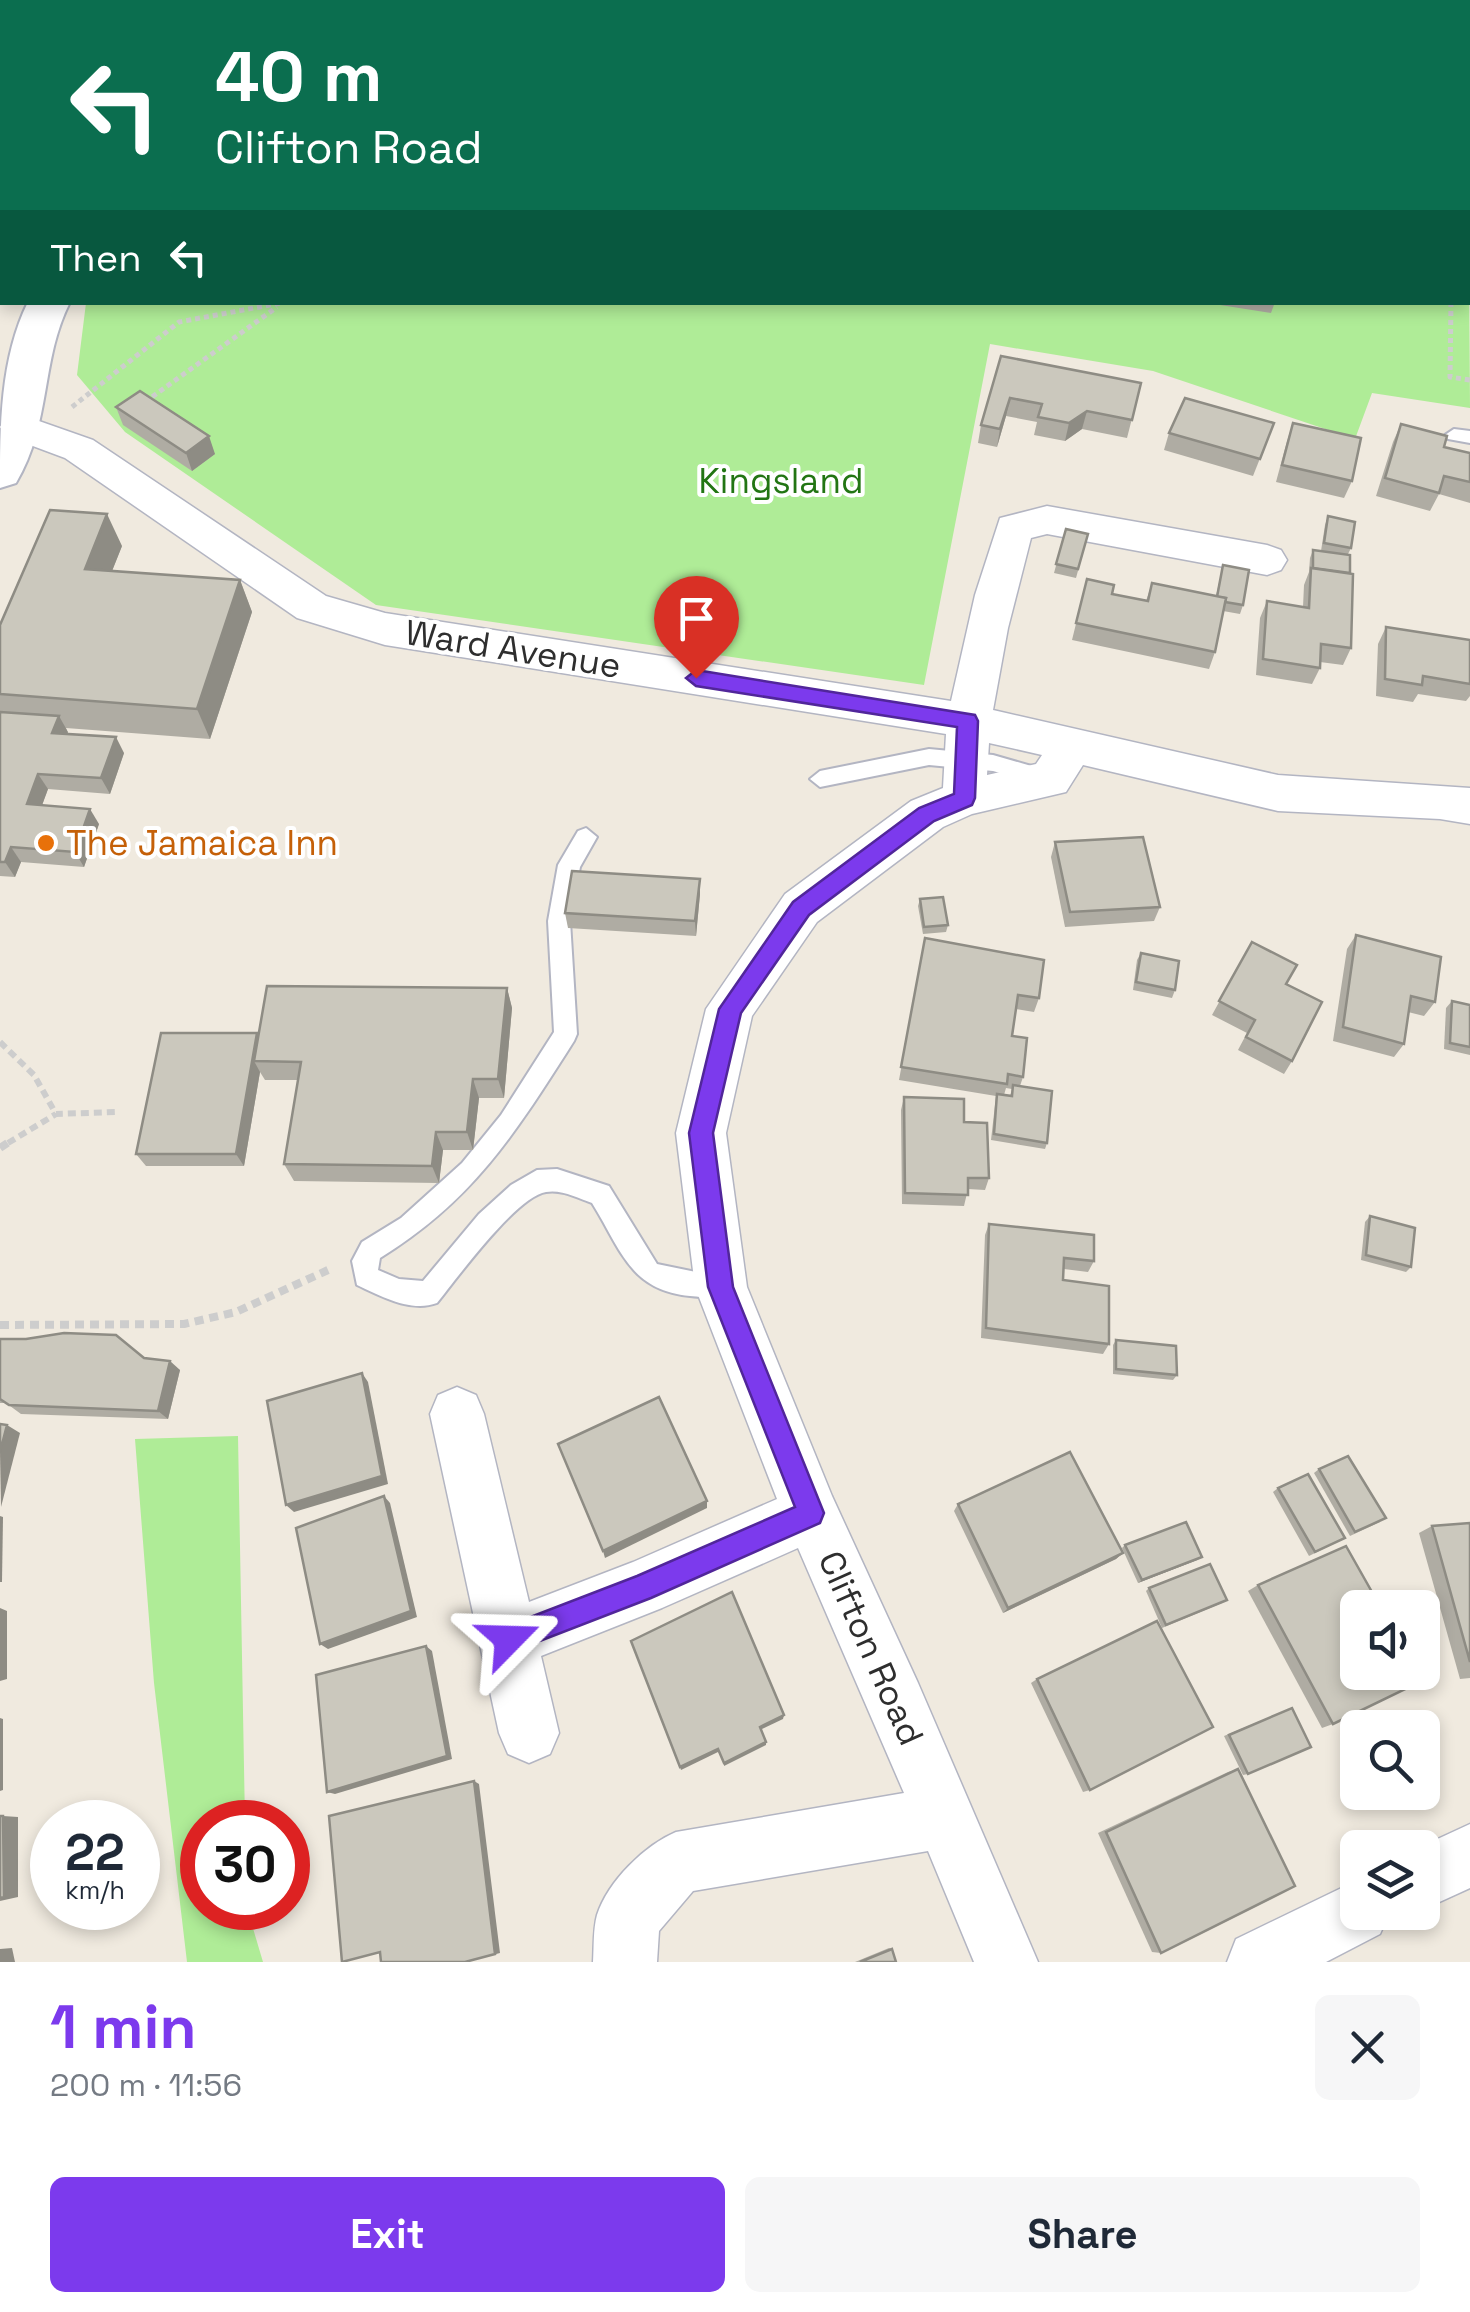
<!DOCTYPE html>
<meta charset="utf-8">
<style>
body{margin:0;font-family:"Space Grotesk",sans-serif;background:#f6f6f7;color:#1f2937;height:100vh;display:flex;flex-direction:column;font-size:38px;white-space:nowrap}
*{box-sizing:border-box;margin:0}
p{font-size:32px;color:#747a83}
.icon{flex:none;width:55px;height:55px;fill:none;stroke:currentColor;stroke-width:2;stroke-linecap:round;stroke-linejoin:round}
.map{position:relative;height:1962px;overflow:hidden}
.side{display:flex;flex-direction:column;background:#fff;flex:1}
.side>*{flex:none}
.banner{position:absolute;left:0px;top:0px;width:1470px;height:305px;box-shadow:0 5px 15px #0003;background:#0b6e4f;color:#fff;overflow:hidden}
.buttons{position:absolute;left:1340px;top:1590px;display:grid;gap:20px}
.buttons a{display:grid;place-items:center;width:100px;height:100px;border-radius:15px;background:#fff;box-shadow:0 5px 15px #0003;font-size:50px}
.speed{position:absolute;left:30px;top:1800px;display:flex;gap:20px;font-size:50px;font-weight:700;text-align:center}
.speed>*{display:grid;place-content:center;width:130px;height:130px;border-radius:50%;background:#fff;box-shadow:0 5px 15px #0003;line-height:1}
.speed small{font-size:25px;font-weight:400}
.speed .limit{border:15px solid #d22;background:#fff;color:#111}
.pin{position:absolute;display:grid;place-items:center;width:85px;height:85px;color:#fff;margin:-102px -42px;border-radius:50% 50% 50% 0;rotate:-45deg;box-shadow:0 0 10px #0007}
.pin .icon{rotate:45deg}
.me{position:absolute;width:110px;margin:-55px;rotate:68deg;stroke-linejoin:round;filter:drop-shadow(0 0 8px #0008)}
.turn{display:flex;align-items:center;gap:35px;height:210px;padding:0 50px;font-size:45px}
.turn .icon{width:130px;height:130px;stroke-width:2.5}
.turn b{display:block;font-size:70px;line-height:85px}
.then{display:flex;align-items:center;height:95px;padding:0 50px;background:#0003;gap:20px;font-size:38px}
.round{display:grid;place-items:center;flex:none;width:105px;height:105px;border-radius:15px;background:#f6f6f7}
.head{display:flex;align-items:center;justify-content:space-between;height:170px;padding:0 50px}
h1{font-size:60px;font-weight:800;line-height:75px;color:#7c3aed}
.primary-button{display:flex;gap:20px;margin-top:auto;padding:20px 50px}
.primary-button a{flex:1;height:115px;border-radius:15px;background:#7c3aed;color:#fff;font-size:40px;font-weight:800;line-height:115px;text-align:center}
.primary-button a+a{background:#f6f6f7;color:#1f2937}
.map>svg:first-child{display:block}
.green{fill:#afec97}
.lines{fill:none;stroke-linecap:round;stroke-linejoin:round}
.lane-casing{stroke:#b3b5c2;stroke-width:4}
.street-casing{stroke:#b3b5c2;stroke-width:3}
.secondary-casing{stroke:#b3b5c2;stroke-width:4}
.path-far2{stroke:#cdcdcd;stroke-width:5;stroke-dasharray:5 4;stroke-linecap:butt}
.path-far1{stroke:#cdcdcd;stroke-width:6;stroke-dasharray:8 5;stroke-linecap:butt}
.path{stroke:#cdcdcd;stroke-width:8;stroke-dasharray:9 6;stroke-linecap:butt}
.lane{fill:#fff;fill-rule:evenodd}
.street{fill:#fff;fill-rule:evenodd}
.secondary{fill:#fff;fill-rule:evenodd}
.wall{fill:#afaca3;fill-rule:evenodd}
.shaded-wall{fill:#8e8c84}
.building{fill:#cbc8bd;stroke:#8e8c84;stroke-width:2.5}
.route{fill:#7c3aed;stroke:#51269a;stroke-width:2.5}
.food-dot{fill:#e8710a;stroke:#fff;stroke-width:4}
.labels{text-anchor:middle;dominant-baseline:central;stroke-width:8;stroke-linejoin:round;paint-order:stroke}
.park-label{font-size:35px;fill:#227513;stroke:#fff}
.street-label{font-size:35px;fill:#2e2e2e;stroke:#fff}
.food-label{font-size:35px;fill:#c56008;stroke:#fff;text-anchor:start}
</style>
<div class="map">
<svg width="1470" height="1962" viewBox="0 0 1470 1962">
<rect width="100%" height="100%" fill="#f0eadf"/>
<!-- green -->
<g class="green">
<path d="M55,0H1173L52,2Z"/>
<path d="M1468,128L1470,408L1372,393L1355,439L1153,371L990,344L924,685L376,605L125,432L77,375L86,303L1468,302Z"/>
<path d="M238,1436L245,1822H202V1908H247L263,1962H187L154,1683L135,1439Z"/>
</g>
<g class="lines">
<defs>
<g id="lane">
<rect x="668" y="0" width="14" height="2"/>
<rect x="1365" y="0" width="14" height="2"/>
<rect x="1468" y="44" width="2" height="9"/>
<path d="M1454,429L1470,431V443L1448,439L1445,435Z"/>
<path d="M929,749L993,755L1049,771L1052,777L1042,785L993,771L929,765L820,787L810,779L820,771Z"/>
<path d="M586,828L597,837L580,867L570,921L577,1034L574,1041C516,1132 474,1200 380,1258L378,1270L399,1279L423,1281L479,1214L511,1185L537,1170L557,1169L609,1186L657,1264L730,1279L733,1287L730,1295C717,1301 704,1297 690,1296C629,1290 621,1249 592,1203C578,1198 561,1189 546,1192C517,1196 457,1278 437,1303C411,1313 381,1296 357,1285L352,1261L362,1242L401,1218L462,1163L501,1115L554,1032L548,921L558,865L578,831Z"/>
</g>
<g id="street">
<path d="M19,414L93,440L326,596L385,613L951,701L975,595L1000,518L1047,506L1267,545L1281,550L1287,560L1281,570L1267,575L1047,534L1031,538L1008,628L993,710L1278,775L1470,788V824L1440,819L1278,811L1083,765L1066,792L972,814L943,827L817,922L752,1016L726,1133L747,1287L832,1496L918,1683L1038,1962H974L928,1851L693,1891L659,1931L657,1962H593C594,1947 593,1929 597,1915C608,1881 645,1845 676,1832L904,1793L798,1548L662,1608L541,1656L559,1733L550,1754L529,1763L508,1754L499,1733L430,1414L438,1395L457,1387L476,1395L484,1414L529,1602L633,1562L777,1499L695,1287L676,1133L706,1009L785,894L911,801L943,788L946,734L385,645L297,618L65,458L6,436L0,427L6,418ZM989,743L1042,755L1036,764L987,775Z"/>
<path d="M1470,1824V1888L1422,1910V1848H1418Z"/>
<path d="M1358,1880V1912H1390L1380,1934L1326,1962H1227L1236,1939Z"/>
</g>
<g id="secondary">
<rect x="1468" y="90" width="2" height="22"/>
<path d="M28,302H70C40,361 52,422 16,483L0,488C0,426 0,359 28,302Z"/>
</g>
</defs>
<!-- lane casing -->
<use href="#lane" class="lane-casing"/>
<!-- street casing -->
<use href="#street" class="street-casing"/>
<!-- secondary casing -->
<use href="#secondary" class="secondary-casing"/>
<!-- path-far2 -->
<g class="path-far2">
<path d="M1451,302L1450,377L1470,380"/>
<path d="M145,402L277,307"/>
<path d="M72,407L179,322L286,302"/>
</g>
<!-- path-far1 -->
<g class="path-far1">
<path d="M0,1042L34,1075L56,1114L117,1112"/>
<path d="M8,1143L56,1114"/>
</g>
<!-- path -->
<g class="path">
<path d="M0,1148L12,1140"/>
<path d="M0,1325L184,1324L236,1312L328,1270"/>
</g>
<!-- lane -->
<use href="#lane" class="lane"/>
<!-- street -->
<use href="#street" class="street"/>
<!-- secondary -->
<use href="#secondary" class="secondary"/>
</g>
<!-- wall -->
<g class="wall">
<path d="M1201,302H1275L1271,313Z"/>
<path d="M1001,356L1141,383L1127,438L1082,429L1065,441L1034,435L1037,422L1006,416L997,447L978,443L981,425Z"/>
<path d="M116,407L215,454L192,471L123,425Z"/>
<path d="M1274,423L1253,476L1164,450L1169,433Z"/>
<path d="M1293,423L1352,481L1344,498L1276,482L1287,441Z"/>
<path d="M1401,424L1444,447L1470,453V503L1439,494L1430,511L1376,496L1393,442Z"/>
<path d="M1328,516L1351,548L1348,554L1351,648L1343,665L1320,662V668L1312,684L1256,675L1260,618L1267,601L1303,607L1304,585L1309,572L1310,558L1313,550L1321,551L1325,525Z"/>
<path d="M1066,529L1088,534L1076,578L1054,573Z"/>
<path d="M122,546L112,571L240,580L252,612L210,739L66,728L68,734L124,753L110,794L48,789L42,805L99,824L84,867L21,862L15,877L0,876V625Z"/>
<path d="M1223,565L1243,605L1240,614L1223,611L1215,652L1209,669L1072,640L1087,579L1112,594L1146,601L1152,583L1216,596Z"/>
<path d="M1386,627L1470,640V696L1466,701L1418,694L1413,702L1376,696L1378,644Z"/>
<path d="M1055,842L1160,907L1154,921L1065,927L1051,857Z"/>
<path d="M700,879V894L696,936L568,928L565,913Z"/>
<path d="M920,899L948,925L946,932L923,934L918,906Z"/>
<path d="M1356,935L1435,1002L1424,1016L1408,1012L1404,1044L1394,1057L1333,1041L1347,949Z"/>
<path d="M925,938L1039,998L1034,1012L1016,1009L1012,1036L1023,1077L1020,1086L1047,1143L1045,1149L991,1140L996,1096L899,1080ZM1006,1088L1012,1089L1010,1096L1004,1095Z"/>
<path d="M1252,942L1286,984L1292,1061L1284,1074L1238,1050L1247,1033L1212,1015Z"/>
<path d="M1141,953L1175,990L1172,998L1133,990L1137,960Z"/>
<path d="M507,988L512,1008L504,1098H479L473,1150H443L439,1183L294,1181L284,1164L298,1080H265L260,1072L244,1166H146L136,1154L257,1033L259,1036Z"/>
<path d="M1452,1001L1470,1005V1055L1444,1049L1446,1008Z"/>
<path d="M904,1097L964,1122L989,1178L985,1190L968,1189L964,1206L902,1204L901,1110Z"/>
<path d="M1370,1216L1411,1267L1406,1272L1361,1260L1365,1222Z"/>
<path d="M989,1224L1094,1261L1088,1272L1064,1269L1063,1280L1109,1344L1103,1354L981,1338L985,1235Z"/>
<path d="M0,1339L144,1358L180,1370L168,1419L21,1414L6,1403H0Z"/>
<path d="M1116,1340L1177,1375L1173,1380L1113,1374V1345Z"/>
<path d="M1319,1469L1380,1522L1350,1536L1314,1473Z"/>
<path d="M1278,1488L1345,1538L1309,1556L1273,1492Z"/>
<path d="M958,1504L1123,1553L1116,1559L1003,1613L954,1511Z"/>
<path d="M1470,1523V1678L1460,1679L1419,1533L1432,1526Z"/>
<path d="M1125,1545L1202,1557L1197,1560L1138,1583L1122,1548Z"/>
<path d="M1258,1585L1333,1724L1322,1728L1248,1591Z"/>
<path d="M1149,1588L1222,1603L1162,1628L1146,1591Z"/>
<path d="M1037,1679L1090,1790L1083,1792L1031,1683Z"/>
<path d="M1292,1708L1248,1774L1243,1775L1224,1736Z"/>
<path d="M1238,1769L1161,1953L1152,1952L1098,1833L1228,1772Z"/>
<path d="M889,1948L892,1949L896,1962H855Z"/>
</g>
<!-- shaded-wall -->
<g class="shaded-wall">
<path d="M1010,398L1006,416L997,447L1000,429Z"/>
<path d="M1087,411L1082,429L1065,441L1069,423Z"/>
<path d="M209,436L215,454L192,471L186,453Z"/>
<path d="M107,514L122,546L100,601L85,569Z"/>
<path d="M240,580L252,612L210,739L197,709Z"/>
<path d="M59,716L68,732L62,749L52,733Z"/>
<path d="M116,737L124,753L110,794L101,778Z"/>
<path d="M38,774L48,789L37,819L27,804Z"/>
<path d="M90,809L99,824L84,867L75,852Z"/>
<path d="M11,847L21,862L15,877L5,862Z"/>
<path d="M700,879V894L696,936L695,921Z"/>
<path d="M507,988L512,1008L504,1098L498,1079Z"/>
<path d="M257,1033L264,1047L254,1061L260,1072L244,1166L236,1154Z"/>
<path d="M473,1079L479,1098L473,1150L467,1132Z"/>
<path d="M436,1132L443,1150L439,1183L432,1166Z"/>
<path d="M170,1361L180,1370L168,1419L158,1411Z"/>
<path d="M362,1373L368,1382L388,1484L294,1512L286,1505Z"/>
<path d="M7,1425L20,1433L1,1507L0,1452Z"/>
<path d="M384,1496L390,1503L417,1617L328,1649L320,1644Z"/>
<path d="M707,1501V1508L605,1558L603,1551Z"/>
<path d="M0,1516L3,1517L2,1582H0Z"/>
<path d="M1123,1553L1116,1559L1003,1613L1008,1608Z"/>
<path d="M1202,1557L1197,1560L1138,1583L1142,1580Z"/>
<path d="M0,1608L7,1611V1679L0,1681Z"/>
<path d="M426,1646L432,1651L452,1759L335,1794L327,1792Z"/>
<path d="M784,1715L783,1719L760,1730V1727Z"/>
<path d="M0,1718L3,1719V1790L0,1791Z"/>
<path d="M766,1742V1745L724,1766V1763Z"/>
<path d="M718,1749V1752L681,1770L680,1767Z"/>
<path d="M474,1781L479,1784L500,1953L465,1962Z"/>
<path d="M3,1816L18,1817V1897L0,1901Z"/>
<path d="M12,1948L15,1962H0V1949Z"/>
</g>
<!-- building -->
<g class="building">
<path d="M1180,0H1237L1236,2H1179Z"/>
<path d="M1001,356L1141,383L1132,420L1087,411L1069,423L1038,417L1042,404L1010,398L1000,429L981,425Z"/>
<path d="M140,391L209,436L186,453L116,407Z"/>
<path d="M1185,398L1274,423L1260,459L1169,433Z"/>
<path d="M1293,423L1361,438L1352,481L1282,465Z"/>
<path d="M1401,424L1447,436L1444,447L1470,453V482L1444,476L1439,493L1385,478Z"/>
<path d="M50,510L107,514L85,569L240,580L197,709L0,694V625Z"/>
<path d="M1328,516L1355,522L1351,548L1324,543Z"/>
<path d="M1066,529L1088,534L1078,569L1056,564Z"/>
<path d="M1313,550L1350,555V573L1313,568Z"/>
<path d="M1223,565L1249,570L1243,605L1225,602L1226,598L1217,597Z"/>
<path d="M1311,568L1353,574L1351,648L1321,644L1320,668L1263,659L1267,601L1309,608Z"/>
<path d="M1087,579L1114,585L1112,594L1148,601L1152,583L1226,598L1215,652L1076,623Z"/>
<path d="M1386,627L1470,640V684L1423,676L1422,685L1385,679Z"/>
<path d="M0,712L59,716L52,733L116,737L101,778L38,774L27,804L90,809L75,852L11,847L5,862H0Z"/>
<path d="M1143,837L1160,907L1070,912L1055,842Z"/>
<path d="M572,871L700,879L695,921L565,913Z"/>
<path d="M943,897L948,925L924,927L920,899Z"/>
<path d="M1356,935L1441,957L1435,1002L1411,996L1404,1044L1343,1027Z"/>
<path d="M925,938L1044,960L1039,998L1018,995L1012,1036L1027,1038L1023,1077L1008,1074L1007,1084L901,1067Z"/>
<path d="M1252,942L1297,965L1286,984L1322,1002L1292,1061L1246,1037L1255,1020L1219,1001Z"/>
<path d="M1141,953L1179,961L1175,990L1136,982Z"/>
<path d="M267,986L507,988L498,1079H473L467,1132H436L432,1166L284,1164L301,1062L254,1061Z"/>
<path d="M1452,1001L1470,1005V1047L1450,1043Z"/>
<path d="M161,1033H257L236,1154H136Z"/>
<path d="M1013,1085L1052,1091L1047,1143L994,1134L997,1094L1012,1096Z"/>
<path d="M904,1097L964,1099V1122L987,1123L989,1178H968V1195L905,1193Z"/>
<path d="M1370,1216L1415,1228L1411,1267L1366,1255Z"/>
<path d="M989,1224L1094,1235V1261L1064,1258L1063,1280L1109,1286V1344L986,1328Z"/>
<path d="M64,1333L116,1335L144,1358L170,1361L158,1411L9,1405L0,1399V1339H26Z"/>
<path d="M1116,1340L1176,1346L1177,1375L1116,1369Z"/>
<path d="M362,1373L382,1476L286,1505L267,1401Z"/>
<path d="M659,1397L707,1501L603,1551L558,1444Z"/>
<path d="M0,1424L7,1425L0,1452Z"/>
<path d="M1070,1452L1123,1553L1008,1608L958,1504Z"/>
<path d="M1348,1456L1386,1518L1355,1532L1319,1469Z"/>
<path d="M1308,1474L1345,1538L1315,1552L1278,1488Z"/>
<path d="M384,1496L411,1611L320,1644L296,1528Z"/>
<path d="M1186,1522L1202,1557L1142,1580L1125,1545Z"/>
<path d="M1470,1523V1662L1432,1526Z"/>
<path d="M1346,1546L1381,1608H1358V1672H1418L1422,1681L1333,1724L1258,1585Z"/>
<path d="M1210,1564L1227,1600L1166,1625L1149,1588Z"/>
<path d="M732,1592L784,1715L760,1727L766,1742L724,1763L718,1749L680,1767L631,1641Z"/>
<path d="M1157,1621L1213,1727L1090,1790L1037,1679Z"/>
<path d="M426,1646L447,1756L327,1792L316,1675Z"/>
<path d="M1292,1708L1311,1747L1248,1774L1229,1735Z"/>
<path d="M1238,1769L1295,1886L1161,1953L1106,1832Z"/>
<path d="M474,1781L495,1954L465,1962H381L380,1952L342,1962L329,1816Z"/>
<path d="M0,1816H3L4,1897L0,1898Z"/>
<path d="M892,1949L896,1962H860Z"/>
</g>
<!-- route -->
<path class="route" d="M696,670L975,715L978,721L975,798L972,805L934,821L809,915L741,1013L713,1133L733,1287L824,1513L820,1523L651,1598L509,1653L499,1649L495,1639L499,1629L637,1576L795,1507L708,1287L689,1133L719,1009L793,902L919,808L954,794L957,727L696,686L686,678Z"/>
<!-- markers -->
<circle class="food-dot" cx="46" cy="843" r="10"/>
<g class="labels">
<!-- park labels -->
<g class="park-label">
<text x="781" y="481">Kingsland</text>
</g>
<!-- street labels -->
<g class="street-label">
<text transform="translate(513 649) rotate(9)">Ward Avenue</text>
<text transform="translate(871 1648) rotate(66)">Clifton Road</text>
</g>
<!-- food labels -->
<g class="food-label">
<text x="66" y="843">The Jamaica Inn</text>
</g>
</g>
</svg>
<div class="buttons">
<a><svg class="icon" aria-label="sound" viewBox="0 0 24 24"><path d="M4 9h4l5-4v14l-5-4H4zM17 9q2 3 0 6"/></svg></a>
<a><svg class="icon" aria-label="search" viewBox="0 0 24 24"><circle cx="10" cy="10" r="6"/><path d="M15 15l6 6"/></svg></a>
<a><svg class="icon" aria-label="layers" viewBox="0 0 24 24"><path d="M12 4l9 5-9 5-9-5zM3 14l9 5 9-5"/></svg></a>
</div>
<div class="speed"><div>22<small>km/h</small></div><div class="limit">30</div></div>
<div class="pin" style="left:696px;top:678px;background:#d93025"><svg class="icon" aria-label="arrive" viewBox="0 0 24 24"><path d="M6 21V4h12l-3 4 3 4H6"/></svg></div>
<svg class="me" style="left:509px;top:1639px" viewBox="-20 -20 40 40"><path d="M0-17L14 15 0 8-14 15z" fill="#7c3aed" stroke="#fff" stroke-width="4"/></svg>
<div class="banner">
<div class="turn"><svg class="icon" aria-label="left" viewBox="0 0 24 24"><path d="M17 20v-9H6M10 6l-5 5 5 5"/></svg><div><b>40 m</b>Clifton Road</div></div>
<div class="then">Then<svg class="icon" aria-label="left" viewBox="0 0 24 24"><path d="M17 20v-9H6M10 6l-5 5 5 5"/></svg></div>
</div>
</div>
<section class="side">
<div class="head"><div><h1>1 min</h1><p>200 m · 11:56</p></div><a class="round"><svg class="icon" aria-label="close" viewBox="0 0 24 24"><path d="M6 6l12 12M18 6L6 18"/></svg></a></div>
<div class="primary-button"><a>Exit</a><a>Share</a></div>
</section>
